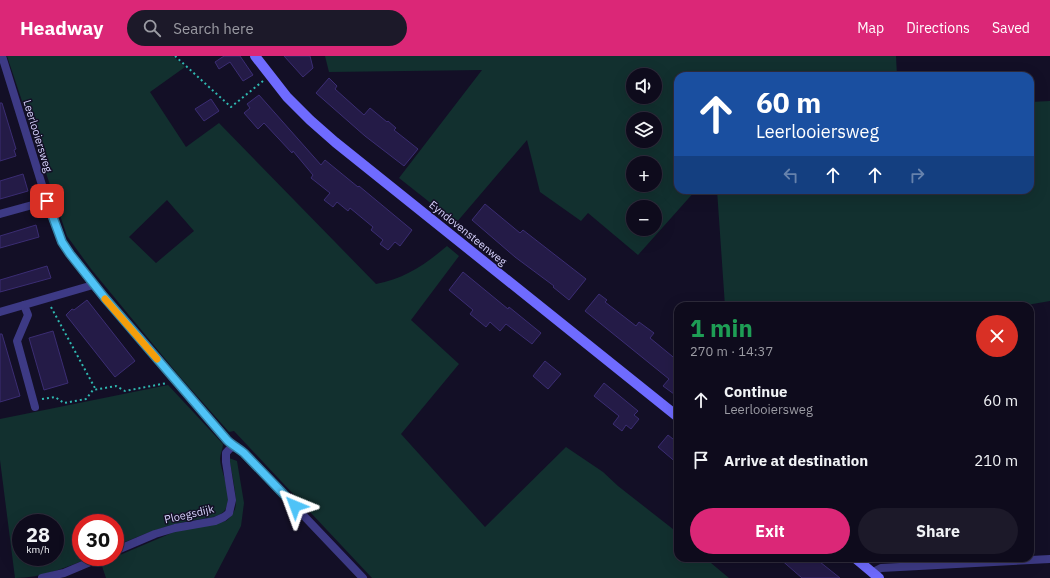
<!DOCTYPE html>
<meta charset="utf-8">
<style>
body{margin:0;font-family:"IBM Plex Sans",sans-serif;background:#1c1929;color:#f1f3f6;height:100vh;display:flex;flex-direction:column;font-size:15px;white-space:nowrap}
*{box-sizing:border-box;margin:0}
p{font-size:13px;color:#9b9ba3}
.icon{flex:none;width:22px;height:22px;fill:none;stroke:currentColor;stroke-width:2;stroke-linecap:round;stroke-linejoin:round}
.map{position:relative;flex:1;overflow:hidden}
.drawer{position:absolute;left:674px;top:246px;width:360px;height:260px;display:flex;flex-direction:column;background:#0e0b1c;border-radius:12px;box-shadow:0 4px 16px #0002,0 0 0 1px #2e2b3b}
.drawer>*{flex:none}
.hud{position:absolute;left:674px;top:16px;width:360px;height:122px;border-radius:12px;box-shadow:0 4px 16px #0002,0 0 0 1px #2e2b3b;background:#1a4fa0;color:#fff;overflow:hidden}
.fabs{position:absolute;left:626px;top:12px;display:grid;gap:8px}
.fabs a{display:grid;place-items:center;width:36px;height:36px;border-radius:50%;background:#0e0b1c;box-shadow:0 4px 16px #0002,0 0 0 1px #2e2b3b;font-size:20px}
.speed{position:absolute;left:12px;top:458px;display:flex;gap:8px;font-size:20px;font-weight:700;text-align:center}
.speed>*{display:grid;place-content:center;width:52px;height:52px;border-radius:50%;background:#0e0b1c;box-shadow:0 4px 16px #0002,0 0 0 1px #2e2b3b;line-height:1}
.speed small{font-size:10px;font-weight:400}
.speed .limit{border:6px solid #d22;background:#fff;color:#111}
.pin{position:absolute;display:grid;place-items:center;width:34px;height:34px;color:#fff;margin:-17px;border-radius:8px;box-shadow:0 2px 6px #0006}
.me{position:absolute;width:44px;margin:-22px;rotate:316deg;stroke-linejoin:round;filter:drop-shadow(0 0 3px #0008)}
.turn{display:flex;align-items:center;gap:14px;height:84px;padding:0 16px;font-size:18px}
.turn .icon{width:52px;height:52px;stroke-width:2.5}
.turn b{display:block;font-size:28px;line-height:34px}
.lanes{display:flex;align-items:center;height:38px;padding:0 16px;background:#0003;justify-content:center;gap:20px;direction:ltr}
.lanes .off{opacity:.35}
.round{display:grid;place-items:center;flex:none;width:42px;height:42px;border-radius:21px;background:#1c1929}
.headline{display:flex;align-items:center;justify-content:space-between;height:68px;padding:0 16px}
h1{font-size:24px;font-weight:800;line-height:30px;color:#1e9e55}
.button{display:flex;gap:8px;margin-top:auto;padding:8px 16px}
.button a{flex:1;height:46px;border-radius:24px;background:#db2777;color:#fff;font-size:16px;font-weight:800;line-height:46px;text-align:center}
.button a+a{background:#1c1929;color:#f1f3f6}
ul{padding:0;list-style:none}
li{display:flex;align-items:center;gap:12px;height:60px;padding:0 16px}
li div{flex:1}
li b{display:block;font-size:15px}
li em{font-style:normal}
header{display:flex;align-items:center;gap:24px;box-sizing:border-box;height:56px;padding:0 20px;background:#db2777;color:#fff}
header strong{font-size:19px}
nav{display:flex;gap:22px;margin-inline-start:auto;font-size:14px}
.search{width:280px;height:36px;background:#1c1929;display:flex;align-items:center;gap:10px;box-sizing:border-box;padding:0 14px;border-radius:22px;color:#9b9ba3;font-size:15px}
.map>svg:first-child{display:block}
.green{fill:#12302f;fill-rule:evenodd}
.building{fill:#241b47;stroke:#3b2d73}
.lines{fill:none;stroke-linecap:round;stroke-linejoin:round}
.path{stroke:#2fb8b0;stroke-width:2;stroke-dasharray:2 3;stroke-linecap:butt}
.street{stroke:#3d3a85;stroke-width:8}
.secondary{stroke:#6f6bff;stroke-width:10}
.route-casing{stroke:#337fa1;stroke-width:10}
.route{stroke:#4fc3f7;stroke-width:7}
.slow{stroke:#f59e0b;stroke-width:7}
.labels{text-anchor:middle;dominant-baseline:central;stroke-width:3;stroke-linejoin:round;paint-order:stroke}
.street-label{font-size:11px;fill:#d9d4ff;stroke:#130f26}
</style>
<header>
<strong>Headway</strong>
<div class="search"><svg class="icon" aria-label="search" viewBox="0 0 24 24"><circle cx="10" cy="10" r="6"/><path d="M15 15l6 6"/></svg>Search here</div>
<nav><a>Map</a><a>Directions</a><a>Saved</a></nav>
</header>
<div class="map">
<svg width="1050" height="522" viewBox="0 0 1050 522">
<rect width="100%" height="100%" fill="#130f26"/>
<!-- green -->
<g class="green">
<path d="M7,0H173L185,11L150,36L186,91L219,67L376,228C404,223 426,208 447,190L459,200L411,264L459,308L401,378L485,471L566,391L603,416L618,430L678,477V502H705L729,522H372L234,375L229,376L180,321L91,213L67,180ZM167,144L194,175L156,207L129,181Z"/>
<path d="M325,0H896L897,20H678V134H696L638,199L588,157L581,165L540,136L527,84L456,167L399,122L482,14L329,16ZM633,19H655V41H633ZM633,63H655V85H633ZM633,107H655V129H633ZM633,151H655V173H633Z"/>
<path d="M1050,45V245L1021,250H725L717,134H1030V46Z"/>
<path d="M168,329L223,388C223,393 220,398 220,403C221,418 233,436 226,452C224,458 215,461 209,462C174,466 146,476 115,491V467H81V501H92C67,511 42,522 15,522L0,404V363ZM21,467H55V501H21Z"/>
<path d="M229,402L237,405L244,447L241,470L214,522H106L101,507L174,476L226,465C230,462 233,458 235,453C238,442 231,414 229,402Z"/>
</g>
<!-- building -->
<g class="building">
<path d="M224,0H240L253,19L243,25L230,6L219,13L215,6Z"/>
<path d="M284,0H310L313,12L303,21Z"/>
<path d="M329,22L337,30L335,33L364,59L370,52L387,66L388,65L396,72L394,74L418,93L404,110L365,80L316,37Z"/>
<path d="M259,39L321,109L325,104L358,131L359,130L412,174L400,190L395,186L388,194L380,188L383,184L371,174L373,171L350,152L348,155L337,146L333,151L324,144L330,137L311,122L313,119L293,95L292,97L264,67L258,73L244,57L250,52L247,48Z"/>
<path d="M211,43L219,55L204,65L195,53Z"/>
<path d="M0,47H2L16,93L14,94L16,100L0,105Z"/>
<path d="M23,118L28,135L0,143V125Z"/>
<path d="M485,148L520,177L523,174L586,223L569,244L553,231L554,230L515,201L472,164Z"/>
<path d="M36,169L39,181L0,192V180Z"/>
<path d="M47,210L51,222L0,236V224Z"/>
<path d="M463,216L508,253L509,251L541,277L532,288L506,268L500,275L490,266L486,271L470,258L473,254L449,234Z"/>
<path d="M599,238L607,244L605,246L636,270L639,266L654,277L650,282L678,305V341L663,330L669,323L585,255Z"/>
<path d="M87,244L135,305L115,321L66,259L72,253L74,254Z"/>
<path d="M53,275L68,327L44,334L29,282Z"/>
<path d="M0,278H2L20,340L0,346Z"/>
<path d="M545,305L561,318L548,333L533,320Z"/>
<path d="M604,327L638,355L634,359L639,363L631,373L626,369L622,375L613,368L619,360L594,340Z"/>
<path d="M668,379L678,387V408L658,391Z"/>
<path d="M779,502H815L840,522H802Z"/>
</g>
<g class="lines">
<!-- path -->
<g class="path">
<path d="M175,0L231,51L263,25"/>
<path d="M51,251L96,334"/>
<path d="M42,343L55,341L64,347L86,343L93,334L116,330L125,335L167,327"/>
</g>
<!-- street -->
<g class="street">
<path d="M2,0L47,145L62,186L93,229L227,384L234,391"/>
<path d="M0,158L47,145"/>
<path d="M24,249L28,259L17,285L35,351"/>
<path d="M0,256L93,229"/>
<path d="M115,495L155,478L175,472L215,465L224,461L229,457L232,444L226,406V397C232,389 236,389 244,397L363,522"/>
<path d="M873,516L881,512L1050,503"/>
<path d="M42,522L64,517L102,501"/>
</g>
<!-- secondary -->
<g class="secondary">
<path d="M255,0L287,41L310,64L335,86L678,361"/>
<path d="M855,502L879,522"/>
</g>
</g>
<g class="lines">
<defs>
<path id="route" d="M47,145L62,186L70,198L104,241L227,384C232,389 238,392 244,397L295,450"/>
</defs>
<!-- route casing -->
<use href="#route" class="route-casing"/>
<!-- route -->
<use href="#route" class="route"/>
<!-- slow -->
<path class="slow" d="M105,243L157,303"/>
</g>
<g class="labels">
<!-- street labels -->
<g class="street-label">
<text transform="translate(38 80) rotate(73)">Leerlooiersweg</text>
<text transform="translate(468 177) rotate(39)">Eyndovensteenweg</text>
<text transform="translate(189 458) rotate(-13)">Ploegsdijk</text>
</g>
</g>
</svg>
<div class="fabs">
<a><svg class="icon" aria-label="sound" viewBox="0 0 24 24"><path d="M4 9h4l5-4v14l-5-4H4zM17 9q2 3 0 6"/></svg></a>
<a><svg class="icon" aria-label="layers" viewBox="0 0 24 24"><path d="M12 4l9 5-9 5-9-5zM3 14l9 5 9-5"/></svg></a>
<a>+</a>
<a>−</a>
</div>
<div class="speed"><div>28<small>km/h</small></div><div class="limit">30</div></div>
<div class="pin" style="left:47px;top:145px;background:#d93025"><svg class="icon" aria-label="arrive" viewBox="0 0 24 24"><path d="M6 21V4h12l-3 4 3 4H6"/></svg></div>
<svg class="me" style="left:295px;top:450px" viewBox="-20 -20 40 40"><path d="M0-17L14 15 0 8-14 15z" fill="#4fc3f7" stroke="#fff" stroke-width="4"/></svg>
<div class="hud">
<div class="turn"><svg class="icon" aria-label="ahead" viewBox="0 0 24 24"><path d="M12 20V5M6 11l6-6 6 6"/></svg><div><b>60 m</b>Leerlooiersweg</div></div>
<div class="lanes"><svg class="icon off" aria-label="left" viewBox="0 0 24 24"><path d="M17 20v-9H6M10 6l-5 5 5 5"/></svg><svg class="icon" aria-label="ahead" viewBox="0 0 24 24"><path d="M12 20V5M6 11l6-6 6 6"/></svg><svg class="icon" aria-label="ahead" viewBox="0 0 24 24"><path d="M12 20V5M6 11l6-6 6 6"/></svg><svg class="icon off" aria-label="right" viewBox="0 0 24 24"><path d="M7 20v-9h11M14 6l5 5-5 5"/></svg></div>
</div>
<section class="drawer">
<div class="headline"><div><h1>1 min</h1><p>270 m · 14:37</p></div><a class="round" style="background:#d93025;color:#fff"><svg class="icon" aria-label="close" viewBox="0 0 24 24"><path d="M6 6l12 12M18 6L6 18"/></svg></a></div>
<ul>
<li><svg class="icon" aria-label="ahead" viewBox="0 0 24 24"><path d="M12 20V5M6 11l6-6 6 6"/></svg><div><b>Continue</b><p>Leerlooiersweg</p></div><em>60 m</em></li>
<li><svg class="icon" aria-label="arrive" viewBox="0 0 24 24"><path d="M6 21V4h12l-3 4 3 4H6"/></svg><div><b>Arrive at destination</b></div><em>210 m</em></li>
</ul>
<div class="button"><a>Exit</a><a>Share</a></div>
</section>
</div>
